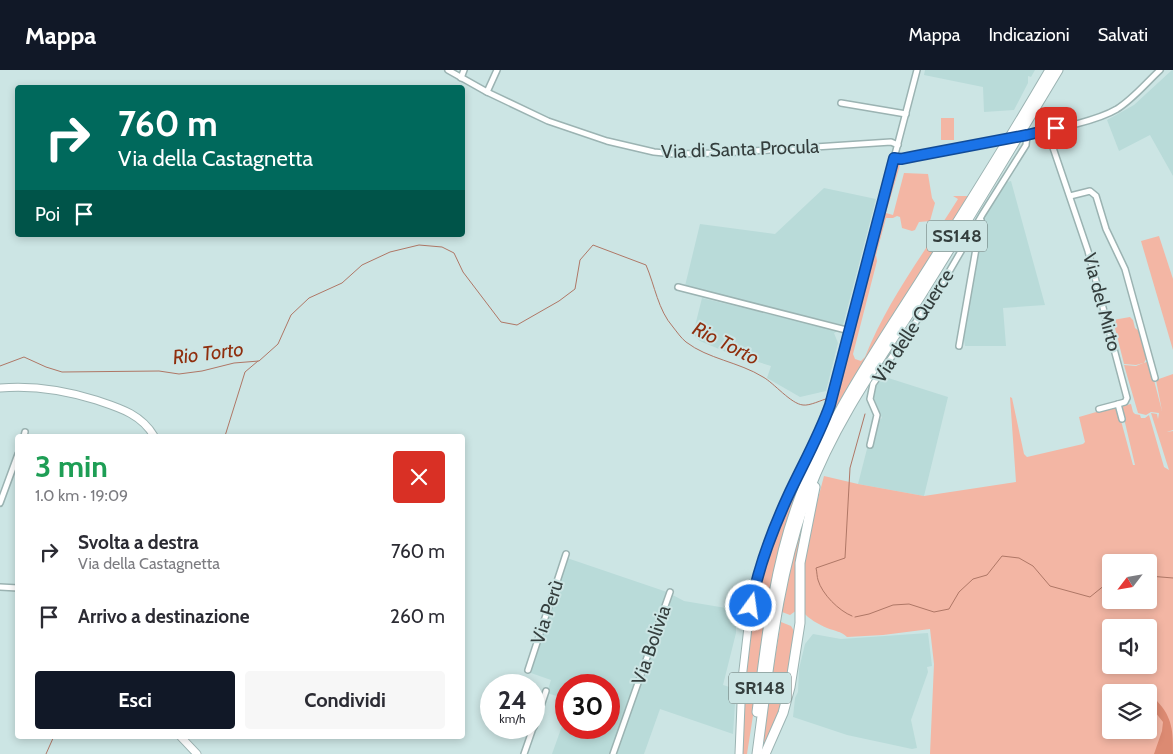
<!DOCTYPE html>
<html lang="it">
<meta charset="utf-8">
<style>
body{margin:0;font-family:Cabin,sans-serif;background:#f7f7f7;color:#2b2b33;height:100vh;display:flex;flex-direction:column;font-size:19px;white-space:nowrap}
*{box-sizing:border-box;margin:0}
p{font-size:16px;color:#7c7c81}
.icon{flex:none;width:28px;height:28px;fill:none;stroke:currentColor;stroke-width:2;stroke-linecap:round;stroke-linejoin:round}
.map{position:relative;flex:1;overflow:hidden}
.sheet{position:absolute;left:15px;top:364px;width:450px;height:305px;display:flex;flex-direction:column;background:#fff;border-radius:5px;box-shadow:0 2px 8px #0003}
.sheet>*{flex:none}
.banner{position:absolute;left:15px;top:15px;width:450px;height:152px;border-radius:5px;box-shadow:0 2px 8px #0003;background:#00695c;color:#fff;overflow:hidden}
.needle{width:32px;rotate:239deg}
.buttons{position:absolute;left:1102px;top:484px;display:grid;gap:10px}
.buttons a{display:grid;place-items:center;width:55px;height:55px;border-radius:5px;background:#fff;box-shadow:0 2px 8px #0003;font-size:25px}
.speed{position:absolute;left:480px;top:604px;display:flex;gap:10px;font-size:25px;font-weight:700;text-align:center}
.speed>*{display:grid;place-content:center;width:65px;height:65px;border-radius:50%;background:#fff;box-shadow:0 2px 8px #0003;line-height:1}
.speed small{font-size:12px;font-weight:400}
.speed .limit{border:8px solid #d22;background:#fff;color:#111}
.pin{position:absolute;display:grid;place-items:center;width:42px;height:42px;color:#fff;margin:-21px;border-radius:10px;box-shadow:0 2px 8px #0006}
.me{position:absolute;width:55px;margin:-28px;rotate:14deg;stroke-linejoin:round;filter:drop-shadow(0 0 4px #0008)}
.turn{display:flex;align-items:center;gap:18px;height:105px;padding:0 20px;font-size:22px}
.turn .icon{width:65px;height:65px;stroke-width:2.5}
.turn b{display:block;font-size:35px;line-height:42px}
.then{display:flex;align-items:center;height:48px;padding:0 20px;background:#0003;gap:10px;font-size:19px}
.round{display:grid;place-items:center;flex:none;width:52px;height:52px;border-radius:5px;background:#f7f7f7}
.headline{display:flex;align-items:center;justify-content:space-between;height:85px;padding:0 20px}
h1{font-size:30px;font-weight:700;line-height:38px;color:#1e9e55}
.cta{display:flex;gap:10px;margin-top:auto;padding:10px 20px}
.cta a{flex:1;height:58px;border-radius:5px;background:#111827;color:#fff;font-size:20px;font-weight:700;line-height:58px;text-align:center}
.cta a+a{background:#f7f7f7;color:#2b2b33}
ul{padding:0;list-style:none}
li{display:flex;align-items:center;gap:15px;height:65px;padding:0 20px}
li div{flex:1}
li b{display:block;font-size:19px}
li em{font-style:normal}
header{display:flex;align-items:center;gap:30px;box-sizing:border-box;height:70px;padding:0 25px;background:#111827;color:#fff}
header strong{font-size:24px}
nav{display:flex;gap:28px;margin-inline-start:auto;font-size:18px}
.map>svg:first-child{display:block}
.built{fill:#b9dbd9}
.green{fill:#f3b6a4;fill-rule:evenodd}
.forest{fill:#dc8a72}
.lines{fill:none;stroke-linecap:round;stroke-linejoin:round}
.stream{stroke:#af7766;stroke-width:1}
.street-casing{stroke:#9bb3b2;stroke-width:8}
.secondary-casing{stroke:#9bb3b2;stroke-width:9}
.highway-casing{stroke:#9bb3b2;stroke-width:11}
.street{stroke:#fff;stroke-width:5}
.secondary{stroke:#fff;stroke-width:7}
.highway{stroke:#fff;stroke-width:9}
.street-bridge-casing{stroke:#9bb3b2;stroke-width:8;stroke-linecap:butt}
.street-bridge{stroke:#fff;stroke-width:5}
.route-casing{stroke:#114b97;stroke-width:12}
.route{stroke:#1a73e8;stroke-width:9}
.labels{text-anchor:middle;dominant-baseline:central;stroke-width:4;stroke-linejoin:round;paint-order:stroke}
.shield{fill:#cce5e4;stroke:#62706f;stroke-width:1}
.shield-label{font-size:18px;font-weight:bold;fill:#343e3d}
.street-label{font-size:19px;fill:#343e3d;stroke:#cce5e4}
.water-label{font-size:20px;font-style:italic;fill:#8f2e0d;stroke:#cce5e4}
</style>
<header>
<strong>Mappa</strong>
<nav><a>Mappa</a><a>Indicazioni</a><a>Salvati</a></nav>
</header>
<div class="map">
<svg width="1173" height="684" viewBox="0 0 1173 684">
<rect width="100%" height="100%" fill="#cce5e4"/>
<!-- built -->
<g class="built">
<path d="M925,0H1035L1031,7L1028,6V13L1014,40L984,42L983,17L924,5Z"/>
<path d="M1172,0H1173V106L1150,65L1119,81L1107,50L1134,35Z"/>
<path d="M1011,111L1045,235L1003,238L1006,276H965L963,265L972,212L974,209L973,207L978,178L981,171L983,149L1007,112Z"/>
<path d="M824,118L876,129L843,255L685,216L700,154L775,164Z"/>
<path d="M702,228L838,261L834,263L838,273L826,321L800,327L767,308L771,296L726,282L700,271L693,264Z"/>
<path d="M882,306L948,327L924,426L858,414L868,375H872L878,351L882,348L873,326L874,318Z"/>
<path d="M567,488L667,522L684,531L726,538L729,544L739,547L736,554V563L723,615L736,619L733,664L660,639L644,684H552L566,645V658H609V615H566V629L547,623L551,610L531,603L538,580V574Z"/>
<path d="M928,563L932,596L927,597L928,602L911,650L917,678L912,679L847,665L793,647L795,628L798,622L799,599L805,574L813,564L841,569Z"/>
</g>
<!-- green -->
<g class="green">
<rect x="941" y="48" width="13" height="22"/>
<path d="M913,90V92L900,95L886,143L893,145L904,103L928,104L932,128L935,133L930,151L919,152L915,160L912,161L902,158L900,147L897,146L893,148H886L876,185L877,191L853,284L855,289L861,291L865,287C888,229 925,182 958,129L953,126H970L828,360L769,540C762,540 758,536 757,529L765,498L782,446L832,338L896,95L901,92Z"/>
<path d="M1159,166L1173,209V280L1141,171Z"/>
<path d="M1130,247L1133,250L1135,258L1139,261L1147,287L1144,293L1149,291L1162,341L1156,310L1173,304V360L1167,362L1173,361V684H930L934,594L930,559L883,565L847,567C841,561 834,561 827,558C818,554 809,549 803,542V485L824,406L858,414L924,426L1016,412L1010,327L1012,328L1024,384L1027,387L1083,374L1085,372L1079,347L1117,336L1133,395H1135L1122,340V336L1131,334L1133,342L1135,344L1140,345L1141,348H1145L1149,345L1164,397L1169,400L1151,343L1157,344L1158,349L1159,343L1151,342L1146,345L1138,343L1124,295L1136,296L1143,293L1136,295L1124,294L1113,250ZM1111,492H1149V530H1111ZM1111,558H1149V595H1111ZM1111,622H1149V660H1111Z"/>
<path d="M806,440L796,497L797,540L790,545L782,542L793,483Z"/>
<path d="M761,547L768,549L747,684H741L742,641L751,553L754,550Z"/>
<path d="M781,552L791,556L794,561L785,629L762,684H759Z"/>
</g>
<!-- forest -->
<path class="forest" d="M1157,631C1173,648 1173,662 1173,684H1154L1162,661L1163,652L1151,637L1152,633Z"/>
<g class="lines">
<!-- stream -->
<g class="stream">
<path d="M0,296L24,287L46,297L62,302L159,301L179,304L202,301L234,293L259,291L278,274L291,245L309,228L342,213L362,195L390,182L419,175L442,177L454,183L463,202L501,252L517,255L559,231L575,219L580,190L593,175L646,195C655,216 658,240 673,257C677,262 681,268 686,272C708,289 739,292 763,307C774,313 791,334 803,335C810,336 821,330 829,328"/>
<path d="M225,366L245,302L258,291"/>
<path d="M1149,506L1173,508"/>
<path d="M852,546C839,541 822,524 818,510C817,507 817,502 816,498L845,488L850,398L865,344"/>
<path d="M855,547L869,544L893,535L909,534L934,542L949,539L959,522L973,509L987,505L1002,486L1019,488L1033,496L1050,516L1090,527L1111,510"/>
<path d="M46,684L54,666"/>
</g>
<defs>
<g id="street">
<path d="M448,0L487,22L548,51L607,71L654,82L674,84L723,83L891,72L898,75"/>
<path d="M461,8L464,0"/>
<path d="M487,22L497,0"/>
<path d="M841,33L906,44"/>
<path d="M1047,60L1088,181L1127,328L1125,332L1118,334"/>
<path d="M1025,65C1050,60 1095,52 1117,39C1133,29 1146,13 1160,0"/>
<path d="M894,88L901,89L1001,70"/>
<path d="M1070,126L1090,121L1096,126L1106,159L1125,199L1155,308"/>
<path d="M678,217L850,261"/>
<path d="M959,276L981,150"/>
<path d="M1099,339L1118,334L1122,349"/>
<path d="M24,366L25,362"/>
<path d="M870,375L877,345L870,329L873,314L942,214L982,145L1026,75L1027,65"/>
<path d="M0,433L18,384"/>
<path d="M0,517L18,518"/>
<path d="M750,540C758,497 774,456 792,417C806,388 821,361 831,330L917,0"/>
<path d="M528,600L566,484"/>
<path d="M534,657L546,621"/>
<path d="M524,684L533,658"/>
<path d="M613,684L670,522"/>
</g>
<g id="secondary">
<path d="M0,318C34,315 64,320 96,330C120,338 141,344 154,366"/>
<path d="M180,666L197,684"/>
<path d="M739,684L742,609L750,540"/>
</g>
<g id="highway">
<path d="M757,642C766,573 773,503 796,438C824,356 873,285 919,213C964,142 1008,72 1050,0"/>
<path d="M757,684C769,597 777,506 808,423C835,351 880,289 921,225C968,150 1013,75 1058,0"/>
<path d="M765,684L783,643L790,617L800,553V493L815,417"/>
</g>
</defs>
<!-- street casing -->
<use href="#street" class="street-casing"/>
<!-- secondary casing -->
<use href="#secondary" class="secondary-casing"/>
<!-- highway casing -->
<use href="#highway" class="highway-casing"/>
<!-- street -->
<use href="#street" class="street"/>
<!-- secondary -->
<use href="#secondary" class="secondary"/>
<!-- highway -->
<use href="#highway" class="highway"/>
<defs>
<path id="street-bridge" d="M1001,70L1025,65"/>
</defs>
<!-- street-bridge casing -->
<use href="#street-bridge" class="street-bridge-casing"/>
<!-- street-bridge -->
<use href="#street-bridge" class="street-bridge"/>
</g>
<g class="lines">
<defs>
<path id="route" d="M751,536C758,498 772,461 788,426C802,396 819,366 830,335L894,88L901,89L916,86L1027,65L1056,58"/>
</defs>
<!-- route casing -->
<use href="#route" class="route-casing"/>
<!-- route -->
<use href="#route" class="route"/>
</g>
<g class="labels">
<!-- shield labels -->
<g class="shield">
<rect x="927" y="150.5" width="60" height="31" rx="4"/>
<rect x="729" y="602.5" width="62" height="31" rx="4"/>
</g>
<g class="shield-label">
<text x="957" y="166">SS148</text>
<text x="760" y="618">SR148</text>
</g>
<!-- street labels -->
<g class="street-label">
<text transform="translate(740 79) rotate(-2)">Via di Santa Procula</text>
<text transform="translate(1102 232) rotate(75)">Via del Mirto</text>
<text transform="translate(913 256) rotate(-57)">Via delle Querce</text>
<text transform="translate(547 542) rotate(-72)">Via Perù</text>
<text transform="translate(651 575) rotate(-71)">Via Bolivia</text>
</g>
<!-- water labels -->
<g class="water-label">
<text transform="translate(726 273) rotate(27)">Rio Torto</text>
<text transform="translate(208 283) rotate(-7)">Rio Torto</text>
</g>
</g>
</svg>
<div class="buttons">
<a><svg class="needle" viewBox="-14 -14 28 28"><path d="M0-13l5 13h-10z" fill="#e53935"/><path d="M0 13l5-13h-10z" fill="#7c7c81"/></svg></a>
<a><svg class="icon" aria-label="sound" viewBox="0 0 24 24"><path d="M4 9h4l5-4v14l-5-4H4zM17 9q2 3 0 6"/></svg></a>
<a><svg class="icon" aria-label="layers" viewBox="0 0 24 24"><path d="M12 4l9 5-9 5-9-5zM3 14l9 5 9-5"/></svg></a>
</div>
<div class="speed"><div>24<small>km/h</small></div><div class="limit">30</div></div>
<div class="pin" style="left:1056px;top:58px;background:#d93025"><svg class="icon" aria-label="arrive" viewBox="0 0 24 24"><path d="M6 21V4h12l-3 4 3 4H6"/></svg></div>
<svg class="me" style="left:751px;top:536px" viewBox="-20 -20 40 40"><circle r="17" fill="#1a73e8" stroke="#fff" stroke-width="3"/><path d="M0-11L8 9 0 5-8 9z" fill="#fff"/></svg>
<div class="banner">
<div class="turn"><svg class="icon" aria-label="right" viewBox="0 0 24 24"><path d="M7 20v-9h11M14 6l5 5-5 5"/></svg><div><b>760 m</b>Via della Castagnetta</div></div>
<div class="then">Poi<svg class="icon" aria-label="arrive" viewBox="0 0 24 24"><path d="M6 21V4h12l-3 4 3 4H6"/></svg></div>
</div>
<section class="sheet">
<div class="headline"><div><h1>3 min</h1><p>1.0 km · 19:09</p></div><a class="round" style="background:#d93025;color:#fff"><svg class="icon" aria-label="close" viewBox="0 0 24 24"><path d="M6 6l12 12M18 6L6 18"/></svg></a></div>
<ul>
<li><svg class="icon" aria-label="right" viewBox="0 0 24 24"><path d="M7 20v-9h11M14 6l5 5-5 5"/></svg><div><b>Svolta a destra</b><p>Via della Castagnetta</p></div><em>760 m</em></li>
<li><svg class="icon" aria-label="arrive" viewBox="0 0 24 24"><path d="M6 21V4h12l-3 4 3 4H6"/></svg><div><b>Arrivo a destinazione</b></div><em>260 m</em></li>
</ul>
<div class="cta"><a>Esci</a><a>Condividi</a></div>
</section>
</div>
